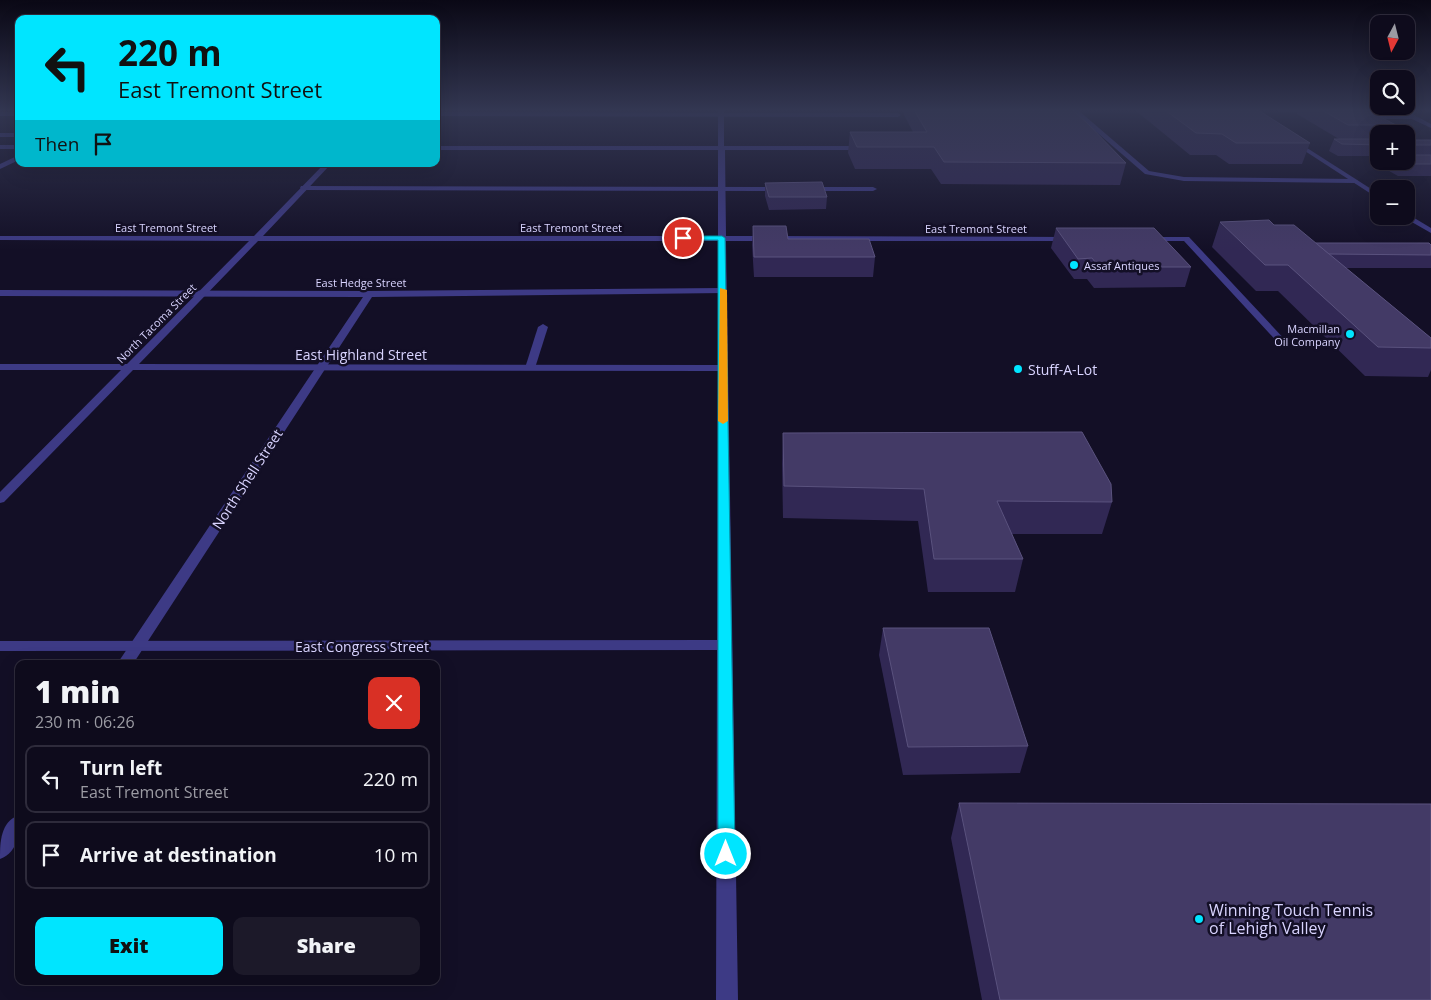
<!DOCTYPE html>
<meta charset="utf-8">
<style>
body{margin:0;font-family:"Open Sans",sans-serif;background:#1c1929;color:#f1f3f6;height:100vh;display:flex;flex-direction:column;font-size:19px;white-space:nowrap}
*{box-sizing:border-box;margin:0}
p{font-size:16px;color:#9b9ba3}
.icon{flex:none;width:28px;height:28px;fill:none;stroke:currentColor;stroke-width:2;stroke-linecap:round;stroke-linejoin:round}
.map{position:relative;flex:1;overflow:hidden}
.sheet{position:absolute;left:15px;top:660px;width:425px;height:325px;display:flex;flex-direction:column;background:#0e0b1c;border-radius:10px;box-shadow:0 5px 20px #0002,0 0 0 1px #2e2b3b}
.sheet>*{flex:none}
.hud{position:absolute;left:15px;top:15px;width:425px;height:152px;border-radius:10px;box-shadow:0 5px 20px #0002,0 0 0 1px #2e2b3b;background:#00e5ff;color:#111;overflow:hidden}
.needle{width:32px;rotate:187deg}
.tools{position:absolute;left:1370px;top:15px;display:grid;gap:10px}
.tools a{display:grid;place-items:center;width:45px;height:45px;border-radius:10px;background:#0e0b1c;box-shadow:0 5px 20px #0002,0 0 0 1px #2e2b3b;font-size:25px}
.pin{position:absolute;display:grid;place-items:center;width:42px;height:42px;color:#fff;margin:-21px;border:2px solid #fff;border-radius:50%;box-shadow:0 1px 5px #0007}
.me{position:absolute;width:55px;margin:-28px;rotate:0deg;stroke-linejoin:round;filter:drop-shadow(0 0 4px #0008)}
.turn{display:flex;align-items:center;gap:18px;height:105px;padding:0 20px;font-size:22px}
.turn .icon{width:65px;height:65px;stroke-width:2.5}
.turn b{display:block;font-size:35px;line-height:42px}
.then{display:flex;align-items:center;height:48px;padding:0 20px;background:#0003;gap:10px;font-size:19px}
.round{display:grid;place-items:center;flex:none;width:52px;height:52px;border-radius:10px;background:#1c1929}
.overview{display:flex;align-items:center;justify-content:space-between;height:85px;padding:0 20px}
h1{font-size:30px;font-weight:800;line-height:38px}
.button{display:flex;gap:10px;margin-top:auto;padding:10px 20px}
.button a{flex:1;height:58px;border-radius:10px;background:#00e5ff;color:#111;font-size:20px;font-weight:800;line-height:58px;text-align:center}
.button a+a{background:#1c1929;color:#f1f3f6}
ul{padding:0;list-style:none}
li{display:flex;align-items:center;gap:15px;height:68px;margin:0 10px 8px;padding:0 10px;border:2px solid #2e2b3b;border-radius:10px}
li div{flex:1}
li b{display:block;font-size:19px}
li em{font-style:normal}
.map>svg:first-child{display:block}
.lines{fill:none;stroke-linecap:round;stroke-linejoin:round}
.service{fill:#3d3a85;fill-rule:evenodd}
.minor{fill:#3d3a85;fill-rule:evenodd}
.wall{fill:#312854}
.building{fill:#433a66;stroke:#5a527e}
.route{fill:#00e5ff;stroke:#0095a6}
.slow{fill:#f59e0b}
.poi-dot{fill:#00e5ff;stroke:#130f26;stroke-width:2}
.labels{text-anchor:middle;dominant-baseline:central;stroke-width:5;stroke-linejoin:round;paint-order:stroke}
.far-street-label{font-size:11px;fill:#d9d4ff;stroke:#130f26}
.far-poi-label{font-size:11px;fill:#d9d4ff;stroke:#130f26;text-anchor:start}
.street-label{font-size:14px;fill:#d9d4ff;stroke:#130f26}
.poi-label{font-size:14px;fill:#d9d4ff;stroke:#130f26;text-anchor:start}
.near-poi-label{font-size:16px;fill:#d9d4ff;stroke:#130f26;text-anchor:start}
</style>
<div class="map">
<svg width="1431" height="1000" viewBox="0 0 1431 1000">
<rect width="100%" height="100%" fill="#130f26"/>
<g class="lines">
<!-- service -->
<g class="service">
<path d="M1071,110H1078L1149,171L1184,177L1354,179L1358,181L1354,183L1184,181L1145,174Z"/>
<path d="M1352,110H1359L1369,115H1406L1403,113L1406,111L1431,124V128L1412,119H1376L1402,134H1394Z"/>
<rect x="0" y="112" width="19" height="4"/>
<path d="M436,112L898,113L901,115L898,117L436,116Z"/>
<rect x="0" y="133" width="19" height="4"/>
<path d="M1406,136L1420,142H1431V146H1419L1406,140Z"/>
<path d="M301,186L781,187L785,189L781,191L304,190L300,188Z"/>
<path d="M805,187H873L877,189L873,191H805Z"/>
<path d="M1146,237H1189L1288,343V347H1282L1184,241H1149L1145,239Z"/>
<path d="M722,288L726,291L725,293L372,297L133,664H117L363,297L0,296V290L369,291Z"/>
<path d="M543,324L548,327L535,368L534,370H526L525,368L538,327Z"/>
<path d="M19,815C19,832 19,852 0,859C0,843 0,822 19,815Z"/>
</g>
<!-- minor -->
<g class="minor">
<path d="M718,110H724V146H864L867,148L864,150H725L726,236L1069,237L1073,239L1069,241H726L738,1000H716L717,650L0,651V641L717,640L718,371L133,370L4,502L0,503V492L121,370H0V364H127L249,241L0,240V236H254L324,164H331L263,236H718V150H436V146H718ZM258,241H718V365L139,364Z"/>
<path d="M1293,139L1379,194V199L1291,142L1290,141Z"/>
<rect x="0" y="145" width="19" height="4"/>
<path d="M19,155V160L0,169V164Z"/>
<path d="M1406,213L1431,228V233L1403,217L1406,216Z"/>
</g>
</g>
<!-- wall -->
<g class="wall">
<path d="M887,110H1073L1126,163L1120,185L941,184L931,169H855L848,153L850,132H913L902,111Z"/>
<path d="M1135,110H1258L1310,143L1302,164H1229L1216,155H1190Z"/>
<path d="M1277,110H1367L1396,125L1392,134H1379V156H1338L1329,151L1334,139H1339L1297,114V112H1280Z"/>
<path d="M1424,110H1431V113Z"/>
<path d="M1406,140H1431V176H1398L1382,167L1384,161H1406Z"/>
<path d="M765,183L827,197L826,209L769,210L765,196Z"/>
<path d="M1220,222L1274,225L1316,243L1431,245V268H1346L1431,338V370L1428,377L1365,376L1278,291H1256L1212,247Z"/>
<path d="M753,226L788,239L875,257L873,277H754L752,245Z"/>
<path d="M1056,228L1191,267L1185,287L1094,288L1087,279H1074L1051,248Z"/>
<path d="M783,433L1112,502L1102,534H1012L1023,559L1015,592H928L918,521L783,518L782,464Z"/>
<path d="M883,628L1028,746L1020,773L903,775L879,655Z"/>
<path d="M959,803L1431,1000H982L951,838Z"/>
</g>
<!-- building -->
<g class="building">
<path d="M914,110H1073L1087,123L1126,163L944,162L934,147H857L850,132H927Z"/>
<path d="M1165,110H1258L1310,143H1236L1222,134L1196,133Z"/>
<path d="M1322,110H1367L1396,125H1348Z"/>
<path d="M1334,139H1379V145L1342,144Z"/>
<rect x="1406" y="140" width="25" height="5"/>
<path d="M1406,155H1431V164H1403L1397,161H1406Z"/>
<path d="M822,182L827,197H769L765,183Z"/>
<path d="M1269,220L1274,225H1294L1431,338V348L1378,347L1288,265H1265L1220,222Z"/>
<path d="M753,226H786L788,239H869L875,257H754Z"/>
<path d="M1056,228H1154L1191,267H1099L1092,258L1078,259Z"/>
<path d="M1316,243H1429L1431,245V255L1329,254Z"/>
<path d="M1082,432L1111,484L1112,502L997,501L1023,559H934L924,489L784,486L783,433Z"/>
<path d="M883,628H989L1028,746L908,747Z"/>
<path d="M959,803L1431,804V1000H1000Z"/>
</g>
<!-- sky -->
<linearGradient id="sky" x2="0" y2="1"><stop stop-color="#0a0815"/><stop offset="0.44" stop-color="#333752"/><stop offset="1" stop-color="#333752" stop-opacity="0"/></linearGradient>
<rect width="1431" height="250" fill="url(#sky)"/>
<!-- route -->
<path class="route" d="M680,236H722L725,238L735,854L732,859L726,861L720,859L718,854V240H683L680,239Z"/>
<!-- slow -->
<path class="slow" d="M720,288L727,290L728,421L723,424L718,421Z"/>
<!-- markers -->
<g class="poi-dot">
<circle cx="1074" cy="265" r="5"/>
<circle cx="1350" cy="334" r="5"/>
<circle cx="1018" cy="369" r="5"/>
<circle cx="1199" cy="919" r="5"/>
</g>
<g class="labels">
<!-- far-street labels -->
<g class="far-street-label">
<text x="166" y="227">East Tremont Street</text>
<text x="571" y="227">East Tremont Street</text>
<text x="976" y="228">East Tremont Street</text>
<text x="361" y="282">East Hedge Street</text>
<text transform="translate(156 323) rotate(-45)">North Tacoma Street</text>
</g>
<!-- far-poi labels -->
<g class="far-poi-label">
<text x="1084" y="265">Assaf Antiques</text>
<text x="1340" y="328" text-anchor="end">Macmillan<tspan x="1340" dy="13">Oil Company</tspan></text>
</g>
<!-- street labels -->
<g class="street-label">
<text x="361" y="354">East Highland Street</text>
<text transform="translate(247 479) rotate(-57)">North Shell Street</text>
<text x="362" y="646">East Congress Street</text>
</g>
<!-- poi labels -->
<g class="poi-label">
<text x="1028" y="369">Stuff-A-Lot</text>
</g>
<!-- near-poi labels -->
<g class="near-poi-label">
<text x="1209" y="910">Winning Touch Tennis<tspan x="1209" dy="18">of Lehigh Valley</tspan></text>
</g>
</g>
</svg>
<div class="tools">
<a><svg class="needle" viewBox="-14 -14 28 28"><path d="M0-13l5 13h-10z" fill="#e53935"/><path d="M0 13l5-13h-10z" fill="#9b9ba3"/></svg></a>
<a><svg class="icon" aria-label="search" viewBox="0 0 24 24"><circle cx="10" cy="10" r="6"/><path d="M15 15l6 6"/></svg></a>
<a>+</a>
<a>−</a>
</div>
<div class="pin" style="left:683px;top:238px;background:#d93025"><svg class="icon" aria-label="arrive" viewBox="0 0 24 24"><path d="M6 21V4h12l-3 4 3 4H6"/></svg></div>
<svg class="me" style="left:726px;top:854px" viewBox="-20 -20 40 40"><circle r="17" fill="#00e5ff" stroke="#fff" stroke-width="3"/><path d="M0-11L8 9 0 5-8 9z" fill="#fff"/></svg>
<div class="hud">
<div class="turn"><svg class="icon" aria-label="left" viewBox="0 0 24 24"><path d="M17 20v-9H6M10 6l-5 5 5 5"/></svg><div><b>220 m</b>East Tremont Street</div></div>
<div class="then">Then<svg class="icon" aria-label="arrive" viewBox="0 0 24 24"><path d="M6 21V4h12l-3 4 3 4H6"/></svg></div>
</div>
<section class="sheet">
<div class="overview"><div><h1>1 min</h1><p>230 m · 06:26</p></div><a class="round" style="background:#d93025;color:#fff"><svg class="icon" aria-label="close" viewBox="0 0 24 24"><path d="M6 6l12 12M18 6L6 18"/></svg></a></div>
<ul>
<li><svg class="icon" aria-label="left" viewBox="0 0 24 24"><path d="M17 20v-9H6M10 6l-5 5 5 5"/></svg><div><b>Turn left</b><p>East Tremont Street</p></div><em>220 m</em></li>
<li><svg class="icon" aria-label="arrive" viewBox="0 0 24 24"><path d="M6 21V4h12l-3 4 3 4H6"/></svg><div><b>Arrive at destination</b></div><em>10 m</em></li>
</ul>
<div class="button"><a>Exit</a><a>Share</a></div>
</section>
</div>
